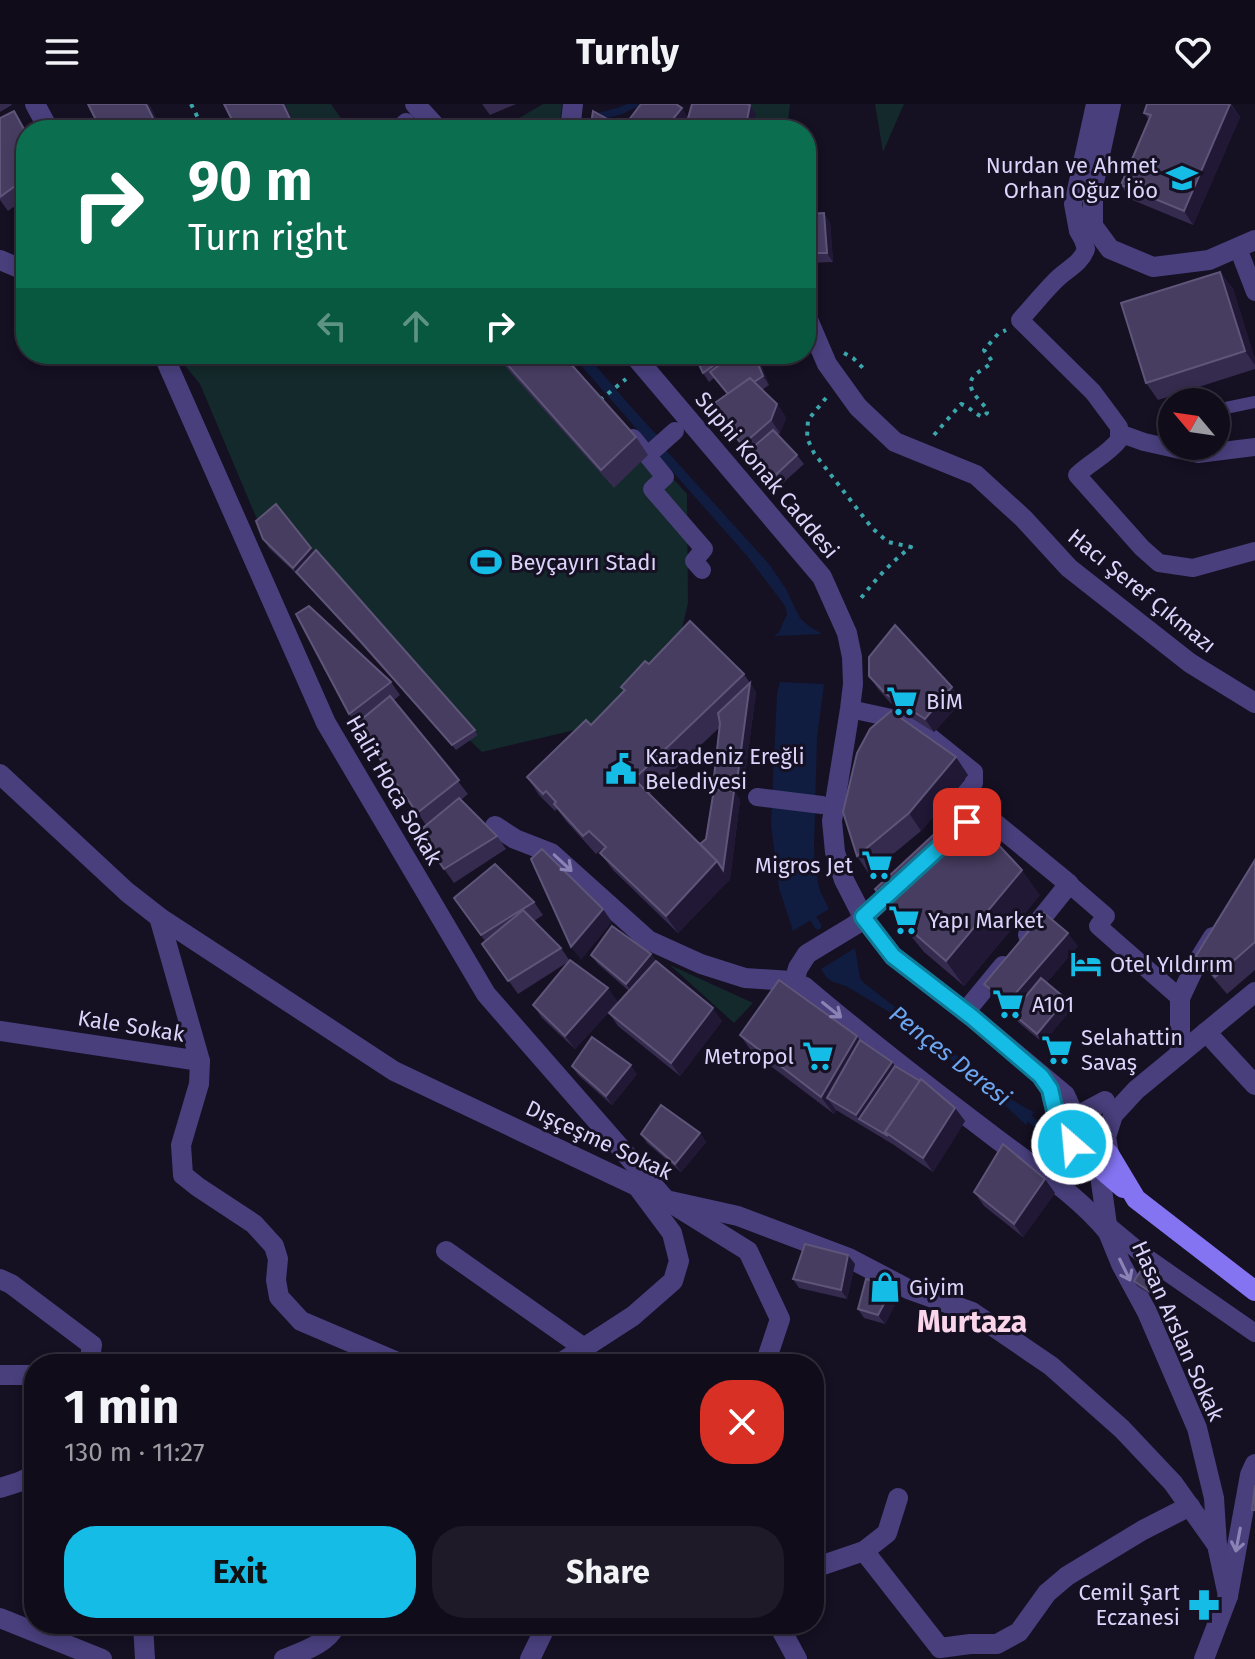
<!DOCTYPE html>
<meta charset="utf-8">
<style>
body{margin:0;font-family:"Fira Sans",sans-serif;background:#1e1a27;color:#f1f3f6;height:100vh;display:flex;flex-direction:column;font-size:30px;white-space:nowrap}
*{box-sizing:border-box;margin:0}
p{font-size:26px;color:#9c9ba2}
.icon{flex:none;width:44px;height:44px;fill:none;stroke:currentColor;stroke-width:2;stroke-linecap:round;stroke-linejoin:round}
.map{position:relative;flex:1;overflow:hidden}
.drawer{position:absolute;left:24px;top:1250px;width:800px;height:280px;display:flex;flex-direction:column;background:#100c1a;border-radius:32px;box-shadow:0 4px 12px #0003,0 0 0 2px #302c39}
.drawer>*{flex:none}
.hud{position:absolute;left:16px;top:16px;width:800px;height:244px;border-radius:32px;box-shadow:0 4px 12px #0003,0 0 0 2px #302c39;background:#0b6e4f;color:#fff;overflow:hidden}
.needle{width:52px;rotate:299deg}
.tools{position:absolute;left:1158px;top:284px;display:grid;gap:16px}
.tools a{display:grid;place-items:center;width:72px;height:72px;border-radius:50%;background:#100c1a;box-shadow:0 4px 12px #0003,0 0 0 2px #302c39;font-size:40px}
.pin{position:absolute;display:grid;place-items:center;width:68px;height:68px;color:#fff;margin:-34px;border-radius:16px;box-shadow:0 4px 12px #0006}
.me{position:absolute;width:88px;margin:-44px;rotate:333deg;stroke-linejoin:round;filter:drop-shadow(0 0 6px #0008)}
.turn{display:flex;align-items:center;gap:28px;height:168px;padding:0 40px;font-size:36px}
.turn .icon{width:104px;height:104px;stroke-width:2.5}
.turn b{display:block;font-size:56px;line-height:68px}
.lanes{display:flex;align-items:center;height:76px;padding:0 40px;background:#0003;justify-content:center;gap:40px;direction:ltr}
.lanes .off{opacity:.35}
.round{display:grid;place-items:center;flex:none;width:84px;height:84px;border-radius:32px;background:#1e1a27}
.head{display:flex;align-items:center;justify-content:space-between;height:136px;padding:0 40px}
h1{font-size:48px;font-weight:700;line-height:60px}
.action{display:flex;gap:16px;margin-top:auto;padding:16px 40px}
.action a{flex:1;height:92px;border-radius:32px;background:#15bce6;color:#111;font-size:32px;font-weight:700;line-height:92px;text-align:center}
.action a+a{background:#1e1a27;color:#f1f3f6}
header{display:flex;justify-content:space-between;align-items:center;height:104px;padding:0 40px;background:#100c1a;font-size:36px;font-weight:700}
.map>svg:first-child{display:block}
.green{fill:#13292b}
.water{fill:#101d40}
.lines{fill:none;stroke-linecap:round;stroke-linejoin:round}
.stream{stroke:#101d40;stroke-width:7}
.path{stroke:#3aa5aa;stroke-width:4;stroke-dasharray:4 6;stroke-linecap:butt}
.service{stroke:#483f7c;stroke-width:12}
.pedestrian{stroke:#483f7c;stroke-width:18}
.minor{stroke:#483f7c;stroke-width:20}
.tertiary{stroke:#483f7c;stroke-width:20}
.secondary{stroke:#8474f2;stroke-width:20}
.wall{fill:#352b4e}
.shaded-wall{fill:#201835}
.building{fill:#473d61;stroke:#5e5579;stroke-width:2}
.oneway{stroke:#8b82b5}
.route-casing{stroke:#0e7a96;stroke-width:20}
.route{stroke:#15bce6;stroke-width:14}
.labels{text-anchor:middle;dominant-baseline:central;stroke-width:6;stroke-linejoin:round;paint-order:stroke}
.poi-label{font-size:22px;fill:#ddd4fb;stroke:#151022;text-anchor:start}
.street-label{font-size:22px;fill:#ddd4fb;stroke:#151022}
.water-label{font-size:24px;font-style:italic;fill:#6ca6f1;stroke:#151022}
.district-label{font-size:30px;font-weight:bold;fill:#fbd6ea;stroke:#151022}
</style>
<header><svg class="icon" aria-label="menu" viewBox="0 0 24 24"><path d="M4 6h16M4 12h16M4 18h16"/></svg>Turnly<svg class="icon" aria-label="heart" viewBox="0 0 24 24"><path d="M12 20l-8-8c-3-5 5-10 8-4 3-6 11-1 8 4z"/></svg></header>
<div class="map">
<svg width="1255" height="1555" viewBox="0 0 1255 1555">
<rect width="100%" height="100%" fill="#151022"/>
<!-- green -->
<g class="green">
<path d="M285,0H331L349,26H298Z"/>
<path d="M543,0H562L559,26H499Z"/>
<path d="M720,0H790L787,26H753L756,10Z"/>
<path d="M875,0H904L883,48Z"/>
<path d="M178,250H234L229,256L236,250H561L687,390L688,499L680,533L596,621L482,648L269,444L200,280L176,251Z"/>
<path d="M670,861L753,899L734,919Z"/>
</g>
<!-- water -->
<g class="water">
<path d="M571,250H585C610,277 633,307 659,333L650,340Z"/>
<path d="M664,344L769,460L786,485L800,514L810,523L822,530L774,532L779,528L787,510L785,502L748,453L657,350Z"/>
<path d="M780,578L824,580L817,634L814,743L815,764L820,787L829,805L793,827L779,784L771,720L777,590Z"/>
<path d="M855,844L860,874L863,878C889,899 917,919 943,940C972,964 1000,992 1034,1008L1026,1021L981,979L891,909L846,882L833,878L827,874L821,865Z"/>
</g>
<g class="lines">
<!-- stream -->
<g class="stream">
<path d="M601,12L620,7L635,0"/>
<path d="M808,807L818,822"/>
<path d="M1025,1011L1068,1046"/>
</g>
<!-- path -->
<g class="path">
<path d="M191,0L204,26"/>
<path d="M844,249L853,254L864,265"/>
<path d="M826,294L808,316L807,334L814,349L872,424L888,438L911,443C890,459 874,477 858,498"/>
<path d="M600,296L626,275"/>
<path d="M934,331L961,300C970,303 974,310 983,313L987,309V305C979,295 962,282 976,270C982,265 987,264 992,257L984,246L998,230L1006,226"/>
</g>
<!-- service -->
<path class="service" d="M1216,306L1255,298"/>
<!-- pedestrian -->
<g class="pedestrian">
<path d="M1095,0L1073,100L1078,127L1083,136L1086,145C1081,160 1065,166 1055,177C1043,189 1032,203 1020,216L1093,288L1119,323V336C1108,350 1091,358 1077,371L1142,444L1159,459L1193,464L1255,447"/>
<path d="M397,26L406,18"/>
<path d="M1238,144L1255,188"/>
<path d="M1119,329L1144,338L1198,350L1255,343"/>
<path d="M633,334L665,373L652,385L704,445L694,457L702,466"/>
<path d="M648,351L675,327"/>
<path d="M850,605L896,615L923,627L974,668V679L964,691L980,707"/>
<path d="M757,693L822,701"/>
<path d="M1069,780L1106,812L1098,822L1180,894"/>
<path d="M1106,1120L1147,1154L1255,1229"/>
</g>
<!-- minor -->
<g class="minor">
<path d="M35,0L49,26"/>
<path d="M1111,0L1093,83V122L1110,145L1153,163L1209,156L1255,136"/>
<path d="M570,26L573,0"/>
<path d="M0,156L26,167"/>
<path d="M806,211L827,260L858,303L895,338L976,371L1024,415L1069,464L1190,559L1255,599"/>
<path d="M163,250L326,619L486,890L666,1096L748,1147L780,1215L765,1260"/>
<path d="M495,722L515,735L551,749L648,836L701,860L745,874L791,877L805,883C865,934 927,982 989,1029C1030,1061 1075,1088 1108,1128"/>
<path d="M950,733L980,707L1069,780L1028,831"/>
<path d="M794,878L798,864L807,850L855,821L903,777"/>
<path d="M965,908L1003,862"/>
<path d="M0,927L200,957L159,813"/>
<path d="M1180,950V894L1195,862L1213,833"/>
<path d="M200,957L199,980L181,1041L183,1071L198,1083L254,1120L274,1142L278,1155L276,1176L279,1193L301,1217L402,1260"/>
<path d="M1099,1064L1108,1128L1121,1160L1147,1208L1197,1324L1214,1394L1217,1441"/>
<path d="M446,1147L584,1244"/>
<path d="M0,1175L11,1180L92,1241L89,1260"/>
<path d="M559,1260L633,1212L673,1177L679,1157L672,1129L637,1082"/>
<path d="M0,1271H34"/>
<path d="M0,1384L19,1378L34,1371"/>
<path d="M898,1394L887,1429L864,1447L940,1544"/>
<path d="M814,1464L864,1447"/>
<path d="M143,1520L145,1555"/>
<path d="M778,1520L797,1555"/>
<path d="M940,1544L970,1540H997L1019,1528L1047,1489L1067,1472L1143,1426L1190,1402"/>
<path d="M284,1555C304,1547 327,1540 337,1520"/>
<path d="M530,1555L547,1520"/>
</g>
<!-- tertiary -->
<g class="tertiary">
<path d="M415,0L439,26"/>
<path d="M633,250L822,473L847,529L852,553L853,580L850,605L832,717L835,748L844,776L863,813L893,852L972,913L1065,991L1075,1013L1105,997"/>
<path d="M0,670L127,788L159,813L394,967L666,1096L738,1112L849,1154L908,1185L972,1208L1051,1262L1122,1325L1173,1379L1217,1441L1228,1492"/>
<path d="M1206,928L1255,981"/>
<path d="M1043,975L1050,985L1060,1024"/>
<path d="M1109,1050L1106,1033L1113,1011L1136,986L1255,888"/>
<path d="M0,1514L102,1555"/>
<path d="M1204,1555L1228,1492L1250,1371L1255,1360"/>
</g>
<!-- secondary -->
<g class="secondary">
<circle cx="1073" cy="1026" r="13"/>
<path d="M1086,1028L1109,1050L1136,1095L1255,1187"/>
<path d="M1072,1040L1123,1084"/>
</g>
</g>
<!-- wall -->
<g class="wall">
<path d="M0,0H11L12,1L0,8Z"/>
<path d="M88,0H149L162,26H101Z"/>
<path d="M224,0H285L298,26H237Z"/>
<path d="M482,0H516L490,11Z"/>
<path d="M1231,0L1240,13L1193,121L1130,95L1121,81L1149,16L1144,9Z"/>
<path d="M750,1L756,10L753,26H692L687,18Z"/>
<path d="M14,7L26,26V94L8,107L0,96V14Z"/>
<path d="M806,110L830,118L833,158L806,159Z"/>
<path d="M1220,168L1233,185L1255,256V265L1158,296L1146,279Z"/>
<path d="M494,250H562L636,333L648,351L614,384Z"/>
<path d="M725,250L727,255L757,250L769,281L762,286L777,300L786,314L780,329L778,331L797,351L804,360L774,387L750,360L744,351L747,348L712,301L727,290L714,274L709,278L703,269Z"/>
<path d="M263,435L314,448L478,631L456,646L365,544L300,473L269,444Z"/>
<path d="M649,560L744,570L756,588L743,686L720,682L714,673L720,623L649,690L700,740L706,735L734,687L740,696L730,775L678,829L613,766L600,749L603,746L602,745L596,750L566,717L557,705L555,707L539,691L527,673L591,621L624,587L621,583Z"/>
<path d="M869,572L962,597L934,628L895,604L878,585Z"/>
<path d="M391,578L400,591L394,596L468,690L461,696L497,732L506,745L454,779L418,728L426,721L349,610Z"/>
<path d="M968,671L921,727L869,770L857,752L843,708Z"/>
<path d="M1255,756V866L1227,890L1209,869L1196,852Z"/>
<path d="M875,785L1040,791L964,882L924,848L893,810Z"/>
<path d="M454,794L534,798L543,811L534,817L561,844L570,857L618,898L575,945L542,914L533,901L568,858L518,890L482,840L485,837Z"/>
<path d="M1078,842L1046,879L1072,904L1043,939L1018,918L1012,909L994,893L984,880Z"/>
<path d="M651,850L656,857L722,917L680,972L618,922L609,909L629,887L598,860L591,851Z"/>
<path d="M740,931L857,932L860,936L892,958L895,962L955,1004L965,1017L933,1068L894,1041L836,1006L834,1010L752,948Z"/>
<path d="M572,962L637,970L612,1001L578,971Z"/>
<path d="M700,1029L706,1038L681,1068L647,1039L641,1030Z"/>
<path d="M974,1088L1055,1089L1023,1133L984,1102Z"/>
<path d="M855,1160L847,1195L799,1184L793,1175Z"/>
<path d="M1160,1171L1163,1175L1153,1192L1137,1182L1134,1177Z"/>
<path d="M893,1183L899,1192L885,1220L864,1214L858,1205Z"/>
</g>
<!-- shaded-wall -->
<g class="shaded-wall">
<path d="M146,0H149L162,26L155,18Z"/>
<path d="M283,0H285L298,26H296L293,21Z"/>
<path d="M1230,0L1240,13L1193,121L1184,107Z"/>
<path d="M750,1L756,10L753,26H750L746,21Z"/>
<path d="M682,4L688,13L678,26H664Z"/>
<path d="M824,109L830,118L833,158L827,149Z"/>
<path d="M1220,168L1233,185L1255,256V261L1245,247Z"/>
<path d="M754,250H757L769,281L763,272Z"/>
<path d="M777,300L786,314L780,329L771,316Z"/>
<path d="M311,444L317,453L300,472L293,464Z"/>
<path d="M750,579L756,588L743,686L737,677Z"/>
<path d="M952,583L962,597L934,628L925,615Z"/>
<path d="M956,653L968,671L921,727L909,709Z"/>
<path d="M734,687L740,696L730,775L678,829L666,812Z"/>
<path d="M1022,766L1040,791L964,882L946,857Z"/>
<path d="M603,805L612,818L581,856L571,843Z"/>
<path d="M1068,829L1078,842L1016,913L1007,899Z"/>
<path d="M651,850L657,859L632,889L626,880Z"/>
<path d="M608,884L618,898L575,945L565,932Z"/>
<path d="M1066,895L1072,904L1043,939L1037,930Z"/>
<path d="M713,904L722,917L680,972L671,959Z"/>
<path d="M857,932L869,950L827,994L836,1006L834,1010L821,993Z"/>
<path d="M892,958L901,971L859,1015L865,1024L856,1011Z"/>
<path d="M631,961L637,970L612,1001L606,992Z"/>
<path d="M955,1004L965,1017L933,1068L923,1054Z"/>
<path d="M700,1029L706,1038L681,1068L675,1060Z"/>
<path d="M1045,1075L1055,1089L1023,1133L1014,1120Z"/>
<path d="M848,1151L855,1160L847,1195L841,1186Z"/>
<path d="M1160,1171L1163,1175L1153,1192L1149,1187Z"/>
<path d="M893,1183L899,1192L885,1220L878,1211Z"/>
</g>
<!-- building -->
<g class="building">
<path d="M88,0H146L155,18L141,26H101Z"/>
<path d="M224,0H283L293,21L284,26H237Z"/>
<path d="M641,0H676L682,4L664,26H631L625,21Z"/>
<path d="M692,0H746L750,1L746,21H737L736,26H700V23L687,18Z"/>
<path d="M1147,0H1230L1184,107L1121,81L1151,11L1144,9Z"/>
<path d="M14,7L26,29V74L0,93V14Z"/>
<path d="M593,7L627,26H590Z"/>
<path d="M675,21L684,26H672Z"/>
<path d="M824,109L827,149H806V110Z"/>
<path d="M26,111V122L21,114Z"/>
<path d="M1220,168L1245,247L1146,279L1121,199Z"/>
<path d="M498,250H562L636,333L601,366Z"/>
<path d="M694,250H723L725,253L703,269Z"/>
<path d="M734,250H754L763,272L754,278L750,274L728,290L710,268Z"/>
<path d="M750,274L777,300L771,316L742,341L712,301Z"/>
<path d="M773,326L797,351L768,378L744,351Z"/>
<path d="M276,400L311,444L293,464L263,435L256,417Z"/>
<path d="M316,446L475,626L452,641L362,539L296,468Z"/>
<path d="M309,502L391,578L349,610L296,510Z"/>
<path d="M690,517L744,570L634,675L717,757L666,812L600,749L606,743L589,727L583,732L554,700L556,698L546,687L543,690L527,673L586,616L591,621L625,586L621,583L645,557L649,560Z"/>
<path d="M895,521L952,583L925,615L886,590L869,572V553Z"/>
<path d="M750,579L737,677L714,673L720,619L718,609Z"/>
<path d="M390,592L459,676L417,709L356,620Z"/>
<path d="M891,607L956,653L909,709L857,752L843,708L857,649L870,625Z"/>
<path d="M714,685L734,687L723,766L717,757L700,740L706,735Z"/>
<path d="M459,694L497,732L444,765L418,728Z"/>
<path d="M958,708L992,734L1022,766L946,857L907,823L875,785Z"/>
<path d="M542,745L603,805L571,843L531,755Z"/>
<path d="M1255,756V838L1215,873L1196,852Z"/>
<path d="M495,760L534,798L481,831L454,794Z"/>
<path d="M523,806L561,844L508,877L482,840Z"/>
<path d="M1044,809L1068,829L1007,899L984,880Z"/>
<path d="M612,822L651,850L626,880L591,851Z"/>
<path d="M570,856L608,884L565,932L533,901Z"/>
<path d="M656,857L713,904L671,959L609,909Z"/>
<path d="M1041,874L1066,895L1037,930L1012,909Z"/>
<path d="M779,876L857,932L821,993L740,931Z"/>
<path d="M592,933L631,961L606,992L572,962Z"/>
<path d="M860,936L892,958L856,1011L827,994Z"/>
<path d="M895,962L920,977L885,1028L888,1032L859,1015Z"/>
<path d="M921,975L955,1004L923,1054L885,1028Z"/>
<path d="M661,1001L700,1029L675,1060L641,1030Z"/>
<path d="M1003,1040L1045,1075L1014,1120L974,1088Z"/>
<path d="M805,1140L848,1151L841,1186L793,1175Z"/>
<path d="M1145,1160L1160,1171L1149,1187L1134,1177Z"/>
<path d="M866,1175L893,1183L878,1211L858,1205Z"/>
<path d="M1255,1381V1406H1252Z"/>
</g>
<!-- one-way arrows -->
<defs><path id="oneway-shaft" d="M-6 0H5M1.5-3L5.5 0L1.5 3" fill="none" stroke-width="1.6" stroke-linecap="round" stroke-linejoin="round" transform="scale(2)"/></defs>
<g class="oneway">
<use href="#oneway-shaft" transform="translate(563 759) rotate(43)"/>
<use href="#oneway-shaft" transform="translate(832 906) rotate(39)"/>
<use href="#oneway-shaft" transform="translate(1125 1166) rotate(64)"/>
<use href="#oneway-shaft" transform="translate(1238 1436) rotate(101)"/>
</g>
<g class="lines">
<defs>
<path id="route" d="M967,718L863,813L893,852L972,913L1041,972L1050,985L1061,1033L1064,1036L1072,1040"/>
</defs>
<!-- route casing -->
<use href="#route" class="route-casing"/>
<!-- route -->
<use href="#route" class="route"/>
</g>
<!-- icons -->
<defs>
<symbol id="school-bare" viewBox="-9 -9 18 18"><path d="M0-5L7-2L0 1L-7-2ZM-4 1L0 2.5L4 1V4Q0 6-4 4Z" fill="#15bce6" stroke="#151022" stroke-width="2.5" paint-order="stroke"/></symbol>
<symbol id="stadium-bare" viewBox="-9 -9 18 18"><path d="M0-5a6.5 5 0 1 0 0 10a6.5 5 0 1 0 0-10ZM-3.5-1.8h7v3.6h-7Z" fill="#15bce6" stroke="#151022" stroke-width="2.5" paint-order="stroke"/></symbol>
<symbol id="supermarket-bare" viewBox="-9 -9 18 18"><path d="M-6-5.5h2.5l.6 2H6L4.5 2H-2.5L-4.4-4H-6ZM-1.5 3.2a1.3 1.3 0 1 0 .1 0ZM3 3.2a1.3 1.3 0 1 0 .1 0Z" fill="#15bce6" stroke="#151022" stroke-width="2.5" paint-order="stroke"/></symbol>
<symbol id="civic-bare" viewBox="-9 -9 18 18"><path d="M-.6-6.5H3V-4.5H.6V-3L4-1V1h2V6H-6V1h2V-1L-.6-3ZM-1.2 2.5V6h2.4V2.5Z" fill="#15bce6" stroke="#151022" stroke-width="2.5" paint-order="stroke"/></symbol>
<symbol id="hotel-bare" viewBox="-9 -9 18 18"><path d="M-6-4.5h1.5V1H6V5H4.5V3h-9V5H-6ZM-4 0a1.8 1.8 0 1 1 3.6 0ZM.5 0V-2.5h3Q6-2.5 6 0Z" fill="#15bce6" stroke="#151022" stroke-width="2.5" paint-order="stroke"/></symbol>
<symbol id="shop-bare" viewBox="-9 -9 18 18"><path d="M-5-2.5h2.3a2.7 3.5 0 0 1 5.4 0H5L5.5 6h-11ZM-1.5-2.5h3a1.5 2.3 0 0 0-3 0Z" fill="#15bce6" stroke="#151022" stroke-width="2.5" paint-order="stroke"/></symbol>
<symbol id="pharmacy-bare" viewBox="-9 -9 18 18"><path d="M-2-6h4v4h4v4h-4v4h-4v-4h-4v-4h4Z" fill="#15bce6" stroke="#151022" stroke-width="2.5" paint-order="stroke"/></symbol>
</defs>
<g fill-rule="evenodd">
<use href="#school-bare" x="1160" y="52" width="44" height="44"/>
<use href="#stadium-bare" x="464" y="436" width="44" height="44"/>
<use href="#supermarket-bare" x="880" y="575" width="44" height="44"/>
<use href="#civic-bare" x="599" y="643" width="44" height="44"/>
<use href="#supermarket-bare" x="855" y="739" width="44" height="44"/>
<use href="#supermarket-bare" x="882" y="794" width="44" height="44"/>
<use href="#hotel-bare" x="1064" y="838" width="44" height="44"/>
<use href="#supermarket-bare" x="986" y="878" width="44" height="44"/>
<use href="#supermarket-bare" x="1035" y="924" width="44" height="44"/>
<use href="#supermarket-bare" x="796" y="930" width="44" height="44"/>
<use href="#shop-bare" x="863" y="1161" width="44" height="44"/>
<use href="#pharmacy-bare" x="1182" y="1479" width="44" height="44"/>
</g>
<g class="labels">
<!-- poi labels -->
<g class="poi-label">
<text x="1158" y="61" text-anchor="end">Nurdan ve Ahmet<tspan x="1158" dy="25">Orhan Oğuz İöo</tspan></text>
<text x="510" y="458">Beyçayırı Stadı</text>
<text x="926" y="597">BİM</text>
<text x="645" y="652">Karadeniz Ereğli<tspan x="645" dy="25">Belediyesi</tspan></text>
<text x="853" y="761" text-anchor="end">Migros Jet</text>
<text x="928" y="816">Yapı Market</text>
<text x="1110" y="860">Otel Yıldırım</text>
<text x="1032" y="900">A101</text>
<text x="1081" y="933">Selahattin<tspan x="1081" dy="25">Savaş</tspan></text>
<text x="794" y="952" text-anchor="end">Metropol</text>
<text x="909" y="1183">Giyim</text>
<text x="1180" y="1488" text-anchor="end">Cemil Şart<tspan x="1180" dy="25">Eczanesi</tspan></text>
</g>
<!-- street labels -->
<g class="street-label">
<text transform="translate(767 371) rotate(50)">Suphi Konak Caddesi</text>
<text transform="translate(1142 487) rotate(39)">Hacı Şeref Çıkmazı</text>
<text transform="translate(394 686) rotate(60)">Halit Hoca Sokak</text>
<text transform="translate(131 922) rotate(9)">Kale Sokak</text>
<text transform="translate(599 1036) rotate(25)">Dışçeşme Sokak</text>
<text transform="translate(1178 1227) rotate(66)">Hasan Arslan Sokak</text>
</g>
<!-- water labels -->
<g class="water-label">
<text transform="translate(950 952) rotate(38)">Pençes Deresi</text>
</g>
<!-- district labels -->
<g class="district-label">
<text x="972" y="1218">Murtaza</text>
</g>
</g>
</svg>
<div class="tools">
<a><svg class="needle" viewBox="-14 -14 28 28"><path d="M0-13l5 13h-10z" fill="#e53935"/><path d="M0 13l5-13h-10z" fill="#9c9ba2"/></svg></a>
</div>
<div class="pin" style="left:967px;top:718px;background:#d93025"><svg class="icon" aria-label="arrive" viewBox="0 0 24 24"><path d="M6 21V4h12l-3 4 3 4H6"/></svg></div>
<svg class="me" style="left:1072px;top:1040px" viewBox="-20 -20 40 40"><circle r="17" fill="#15bce6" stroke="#fff" stroke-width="3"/><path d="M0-11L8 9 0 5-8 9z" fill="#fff"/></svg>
<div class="hud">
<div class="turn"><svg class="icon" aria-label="right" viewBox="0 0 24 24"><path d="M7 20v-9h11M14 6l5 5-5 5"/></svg><div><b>90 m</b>Turn right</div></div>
<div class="lanes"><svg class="icon off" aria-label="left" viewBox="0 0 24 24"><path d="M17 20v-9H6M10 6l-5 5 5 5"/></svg><svg class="icon off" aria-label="ahead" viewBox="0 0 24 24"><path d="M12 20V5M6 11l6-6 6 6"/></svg><svg class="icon" aria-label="right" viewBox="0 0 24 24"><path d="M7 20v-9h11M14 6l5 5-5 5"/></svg></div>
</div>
<section class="drawer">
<div class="head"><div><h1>1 min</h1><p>130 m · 11:27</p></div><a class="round" style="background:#d93025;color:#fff"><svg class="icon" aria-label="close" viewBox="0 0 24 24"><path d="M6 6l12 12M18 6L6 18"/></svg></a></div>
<div class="action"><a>Exit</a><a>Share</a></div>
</section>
</div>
